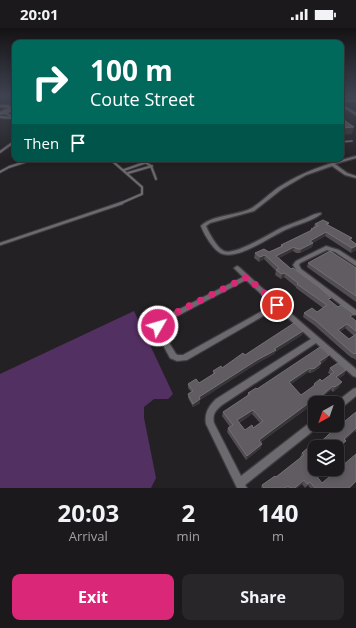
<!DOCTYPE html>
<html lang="en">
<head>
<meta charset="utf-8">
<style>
  :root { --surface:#1b191c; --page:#282629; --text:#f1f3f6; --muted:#a0a0a3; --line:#39383b; --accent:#db2777 }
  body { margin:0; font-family:"Open Sans",sans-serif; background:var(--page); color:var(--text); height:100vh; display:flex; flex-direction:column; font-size:15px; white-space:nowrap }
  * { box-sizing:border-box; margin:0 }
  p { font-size:13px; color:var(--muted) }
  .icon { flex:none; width:22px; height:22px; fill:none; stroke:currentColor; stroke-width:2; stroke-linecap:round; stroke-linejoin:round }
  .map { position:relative; height:460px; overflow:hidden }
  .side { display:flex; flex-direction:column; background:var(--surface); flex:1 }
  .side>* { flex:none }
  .hud { position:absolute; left:12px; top:12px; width:332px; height:122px; border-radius:8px; box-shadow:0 2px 6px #0003,0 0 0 1px var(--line); background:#00695c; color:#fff; overflow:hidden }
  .needle { width:26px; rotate:220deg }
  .buttons { position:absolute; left:308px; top:368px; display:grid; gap:8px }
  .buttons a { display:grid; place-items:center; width:36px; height:36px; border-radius:8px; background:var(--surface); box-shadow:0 2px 6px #0003,0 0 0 1px var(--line); font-size:20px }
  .pin { position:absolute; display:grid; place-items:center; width:34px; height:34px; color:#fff; margin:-17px; border:2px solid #fff; border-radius:50%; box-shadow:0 1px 4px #0007 }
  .me { position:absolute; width:44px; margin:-22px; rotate:52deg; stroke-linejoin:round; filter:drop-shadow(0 0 3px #0008) }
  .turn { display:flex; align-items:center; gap:14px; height:84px; padding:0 12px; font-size:18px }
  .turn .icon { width:52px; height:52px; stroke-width:2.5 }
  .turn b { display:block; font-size:28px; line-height:34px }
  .then { display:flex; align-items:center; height:38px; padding:0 12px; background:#0003; gap:8px; font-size:15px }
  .eta { display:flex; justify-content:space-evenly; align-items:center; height:68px; text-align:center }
  .eta b { font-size:24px; font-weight:700; line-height:28px }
  .action { display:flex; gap:8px; margin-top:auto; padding:8px 12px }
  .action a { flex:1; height:46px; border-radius:8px; background:var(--accent); color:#fff; font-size:16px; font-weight:700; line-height:46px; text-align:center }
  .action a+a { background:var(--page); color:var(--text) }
  .status { display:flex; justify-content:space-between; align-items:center; height:28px; padding:0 20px; background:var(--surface); direction:ltr }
  .status svg { height:11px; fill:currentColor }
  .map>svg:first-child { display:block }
  .green { fill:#533062 }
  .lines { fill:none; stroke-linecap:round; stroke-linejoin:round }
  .lane-far2-casing { stroke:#3f3c40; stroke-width:2.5 }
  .lane-far1-casing { stroke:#3f3c40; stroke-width:3.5 }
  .lane-casing { stroke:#3f3c40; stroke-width:4.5 }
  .street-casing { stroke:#3f3c40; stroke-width:2.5 }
  .secondary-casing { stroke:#3f3c40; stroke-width:2 }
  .lane-far2 { stroke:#6d6a6f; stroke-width:1.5 }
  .lane-far1 { stroke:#6d6a6f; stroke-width:2 }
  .lane { stroke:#6d6a6f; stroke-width:2.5 }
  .street { fill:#6d6a6f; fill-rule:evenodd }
  .secondary { fill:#6d6a6f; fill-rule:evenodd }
  .wall { fill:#514d52; fill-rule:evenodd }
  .shaded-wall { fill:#383539 }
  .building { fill:#605c61; stroke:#737074; fill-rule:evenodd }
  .route { stroke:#db2777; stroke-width:7; stroke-dasharray:0 12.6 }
</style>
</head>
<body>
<div class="status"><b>20:01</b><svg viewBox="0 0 49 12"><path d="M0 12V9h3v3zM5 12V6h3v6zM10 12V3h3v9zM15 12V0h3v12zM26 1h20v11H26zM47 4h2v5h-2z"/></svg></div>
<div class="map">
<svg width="356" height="460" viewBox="0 0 356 460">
  <rect width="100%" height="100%" fill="#242125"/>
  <!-- green -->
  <path class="green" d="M134 283 173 366 168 371H154L144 379V390L156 450 151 460H0V346Z"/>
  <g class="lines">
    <defs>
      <g id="lane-far2">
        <path d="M10 82 15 86"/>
        <path d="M4 85 15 89"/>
        <path d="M341 114 352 113"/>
        <path d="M10 117 15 113"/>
      </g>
      <g id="lane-far1">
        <path d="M0 124 11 116"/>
        <path d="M110 131 142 159V166L119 176"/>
        <path d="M140 131 151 138 156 151"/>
        <path d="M124 142 147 134"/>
        <path d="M0 144 9 139 34 131"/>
        <path d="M128 145 152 138"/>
      </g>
      <path id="lane" d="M0 216 122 175"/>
      <g id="street">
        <path d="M356 71V73L341 74V72Z"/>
        <path d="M341 76 356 85V87L341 78Z"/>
        <path d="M356 128V130L335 136 347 145 356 148V150L345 147 332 138 306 147 282 161 254 183 210 195 206 198C209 205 217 220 224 223 235 228 272 204 283 199 290 196 297 194 304 191 309 189 315 185 321 185V186C311 194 297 196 285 202 270 209 239 231 223 226 214 224 204 206 201 198 212 187 235 188 250 181 258 177 270 165 279 159 302 144 329 135 356 128Z"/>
        <path d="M326 218 339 222 356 233V238L335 224 327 222 300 235 299 237 301 241 356 282V287H354L297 243 293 237 296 233Z"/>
        <path d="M237 238 239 239C277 274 317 308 356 341V349L353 348 316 315 222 377C216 382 212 386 214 395L241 448 312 393 315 392V397H319L318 399 245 457 247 460H237L206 396C204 385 209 378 216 371L311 311 277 280 187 332 177 333 170 330 155 302V298L158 292 243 249 234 240ZM246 252 273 277 183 327H178L176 326 161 302V298L162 296Z"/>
        <path d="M356 360V368L340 381 337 382V375H335L353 361Z"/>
      </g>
      <g id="secondary">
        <path d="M0 77H9L13 80 11 84 0 87V84L8 80 0 79Z"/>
        <path d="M0 88 15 89V91L0 90Z"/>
      </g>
    </defs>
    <!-- lane-far2 casing -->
    <use href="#lane-far2" class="lane-far2-casing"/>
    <!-- lane-far1 casing -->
    <use href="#lane-far1" class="lane-far1-casing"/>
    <!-- lane casing -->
    <use href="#lane" class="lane-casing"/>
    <!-- street casing -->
    <use href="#street" class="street-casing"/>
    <!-- secondary casing -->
    <use href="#secondary" class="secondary-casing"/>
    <!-- lane-far2 -->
    <use href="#lane-far2" class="lane-far2"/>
    <!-- lane-far1 -->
    <use href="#lane-far1" class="lane-far1"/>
    <!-- lane -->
    <use href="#lane" class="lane"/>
    <!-- street -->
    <use href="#street" class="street"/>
    <!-- secondary -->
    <use href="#secondary" class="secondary"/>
  </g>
  <!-- wall -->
  <g class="wall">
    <path d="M329 195 328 197 352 210 351 212 356 216V222L351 225 325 208 313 215 312 219 300 225H296L293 223 279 230 330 273 356 293V332L353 330H352L348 327 314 297 303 289 304 285 317 284 323 280 296 260V259L284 249 281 251 275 247 276 243 264 231 259 234 254 230 255 225 269 224 281 218V217L310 203 311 201 313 200 315 196ZM345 300 354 308 349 311 340 304Z"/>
    <path d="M308 235 356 240V274L307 239Z"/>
    <path d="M303 303 302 307 275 324 274 326 256 336 200 372V375L193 379 188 370V366L191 364 188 360V356L199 355 213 346V343L222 340 245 327Z"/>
    <path d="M327 331 321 336 319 340 313 344 310 345 308 344 291 356 301 367 313 359 314 356 322 353 331 347 328 345 330 340 346 342 344 347 338 351 339 359 333 364 331 362 315 375V376L310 380 309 379 261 414V420L246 432 227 404 228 400 230 399 222 388 223 384 247 368 248 365ZM252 386 260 395 253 400 245 402 239 395Z"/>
    <path d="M356 384V404L355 403 345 412 343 417 337 422V419L313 444 322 455 356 454 350 460H310L308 457 305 460 302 456 297 460H261L262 457 276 449 301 429H300L302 425 312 420Z"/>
  </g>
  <!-- shaded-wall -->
  <g class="shaded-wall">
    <path d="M342 69H356V70L341 71V70Z"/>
    <path d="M354 99 352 106 341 107V100Z"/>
    <path d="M326 204 325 208 313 215 312 219 300 225 301 221 310 213Z"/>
    <path d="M356 218V222L351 225 352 220Z"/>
    <path d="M294 219 293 223 275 232 276 228Z"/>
    <path d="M265 227 264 231 259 234 260 229Z"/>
    <path d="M285 245 284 249 281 251 282 246Z"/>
    <path d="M347 296 345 300 336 307 338 302Z"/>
    <path d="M303 303 302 307 275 324 274 326 256 336 200 372V375L193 379V376L199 369Z"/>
    <path d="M329 327 327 331 321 336 319 340 310 345 312 341 319 334Z"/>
    <path d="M310 340 308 344 287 359 289 354Z"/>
    <path d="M346 342 344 347 334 354 336 349Z"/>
    <path d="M342 354 339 359 333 364 335 359Z"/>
    <path d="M333 358 331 362 316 375H315V376L310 380 312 376Z"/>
    <path d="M310 374 309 379 258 416 259 412Z"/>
    <path d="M253 382 252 386 236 396 237 392Z"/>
    <path d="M356 400 355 403 341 415 344 411Z"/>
    <path d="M346 413 343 417 337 422V420Z"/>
    <path d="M262 416 261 420 246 432 247 428Z"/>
    <path d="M304 452 302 456 297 460H295Z"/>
  </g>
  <!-- building -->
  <g class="building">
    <path d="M341 90 354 99 341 100Z"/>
    <path d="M323 192 329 195 326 196 352 210 349 211 356 216V218L352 220 326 204 310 213 313 215 301 221H297L294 219 276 228 291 241 293 240 319 259 331 270 328 271 338 279 341 277 354 286 350 288 356 293V303L347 296 338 302 349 311 356 306V326L355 325 354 326 350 323 316 293 304 285 312 280 317 284 327 277 297 256 298 255 285 245 282 246 276 242 279 240 265 227 260 229 255 225 264 221 269 224 283 218 281 217 312 202 311 201 318 198 315 196Z"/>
    <path d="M330 223 356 240V268L308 235Z"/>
    <path d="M294 295 303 303 274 321 276 322 257 332 199 369 200 371 193 376 188 366 193 363 188 356 196 351 199 355 215 345 213 343 221 338 222 340 243 325 245 327Z"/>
    <path d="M320 319 329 327 319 334 321 335 315 340 312 341 310 340 289 354 301 367 315 357 314 356 320 351 322 353 334 344 330 340 338 335 346 342 336 349 342 354 335 359 333 358 312 376 310 374 259 412 262 416 247 428 228 400 233 397 223 384 250 366 248 365 256 360 257 361ZM253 382 263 393 253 400 252 397 245 402 237 392Z"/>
    <path d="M356 384V400L344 411 346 413 337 420V419H315V440L312 442 322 455 356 426V453L349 460H315L310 454 307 456 304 452 295 460H290L288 458 285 460H264L262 457 275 448 276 449 304 427 302 425 310 418 312 420 324 411 344 391 345 393Z"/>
  </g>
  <!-- sky -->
  <linearGradient id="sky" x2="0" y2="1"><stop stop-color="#141214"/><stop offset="0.51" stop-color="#3f4351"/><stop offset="1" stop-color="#3f4351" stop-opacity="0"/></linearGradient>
  <rect width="356" height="134" fill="url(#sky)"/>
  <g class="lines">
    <!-- route -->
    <path class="route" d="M158 298 165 290 247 249 277 277"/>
  </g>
</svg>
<div class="buttons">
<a><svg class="needle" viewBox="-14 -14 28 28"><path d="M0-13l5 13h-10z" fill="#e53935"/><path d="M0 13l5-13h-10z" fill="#a0a0a3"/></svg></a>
<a><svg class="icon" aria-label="layers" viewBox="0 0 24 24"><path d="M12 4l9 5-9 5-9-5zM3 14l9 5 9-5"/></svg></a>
</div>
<div class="pin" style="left:277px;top:277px;background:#d93025"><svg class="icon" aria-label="arrive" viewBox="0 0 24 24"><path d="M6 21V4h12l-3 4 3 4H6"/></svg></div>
<svg class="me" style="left:158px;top:298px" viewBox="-20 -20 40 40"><circle r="17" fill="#db2777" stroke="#fff" stroke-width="3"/><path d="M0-11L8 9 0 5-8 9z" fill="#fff"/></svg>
<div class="hud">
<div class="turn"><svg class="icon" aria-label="right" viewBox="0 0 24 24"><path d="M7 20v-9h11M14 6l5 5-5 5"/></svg><div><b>100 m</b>Coute Street</div></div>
<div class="then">Then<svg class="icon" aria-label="arrive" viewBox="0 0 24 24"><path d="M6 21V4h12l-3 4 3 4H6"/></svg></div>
</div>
</div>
<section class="side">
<div class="eta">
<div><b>20:03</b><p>Arrival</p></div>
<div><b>2</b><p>min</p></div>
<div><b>140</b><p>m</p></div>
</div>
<div class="action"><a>Exit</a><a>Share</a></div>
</section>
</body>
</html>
